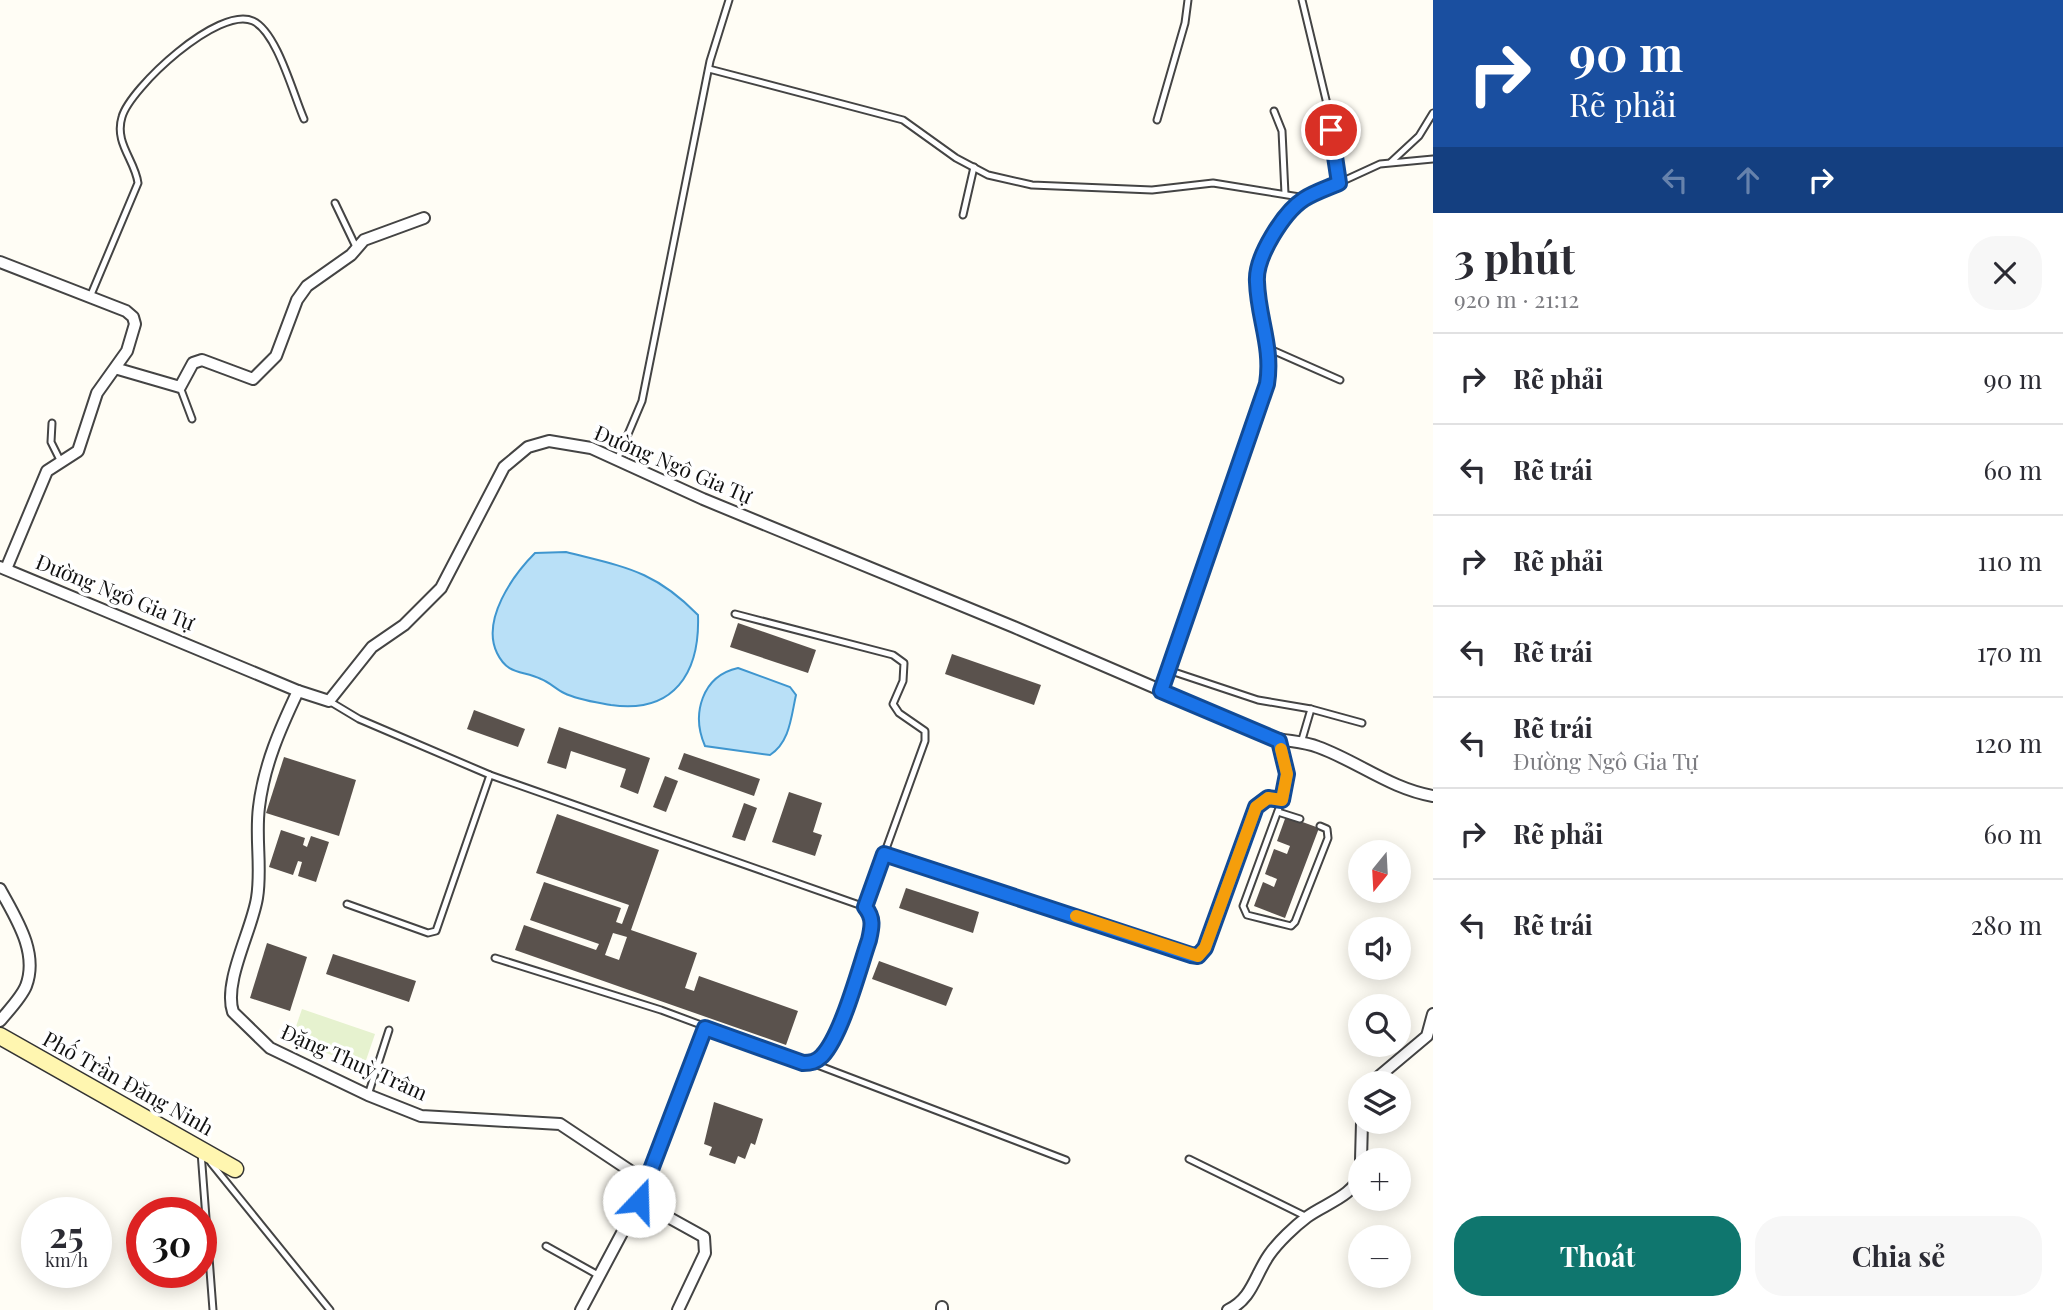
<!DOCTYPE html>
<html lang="vi">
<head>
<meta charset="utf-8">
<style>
  :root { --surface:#fff; --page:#f7f7f7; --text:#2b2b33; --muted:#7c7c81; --line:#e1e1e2; --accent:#0f766e }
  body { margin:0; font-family:"Playfair Display",serif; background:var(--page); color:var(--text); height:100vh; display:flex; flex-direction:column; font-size:26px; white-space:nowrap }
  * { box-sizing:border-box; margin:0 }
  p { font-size:23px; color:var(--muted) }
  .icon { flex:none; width:38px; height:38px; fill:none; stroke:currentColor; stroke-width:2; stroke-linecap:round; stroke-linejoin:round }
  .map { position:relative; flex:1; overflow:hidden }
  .drawer { display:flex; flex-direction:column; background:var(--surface); width:630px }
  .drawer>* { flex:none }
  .guide { background:#1a4fa0; color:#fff; overflow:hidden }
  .needle { width:46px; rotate:198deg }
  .tools { position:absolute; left:1348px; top:840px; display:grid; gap:14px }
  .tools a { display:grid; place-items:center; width:63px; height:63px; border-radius:50%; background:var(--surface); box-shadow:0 4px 18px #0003; font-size:35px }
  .speed { position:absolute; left:21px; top:1197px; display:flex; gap:14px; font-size:35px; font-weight:700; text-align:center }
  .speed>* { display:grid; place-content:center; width:91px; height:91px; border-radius:50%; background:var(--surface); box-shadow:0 4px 18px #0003; line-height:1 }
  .speed small { font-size:18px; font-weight:400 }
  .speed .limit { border:10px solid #d22; background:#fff; color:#111 }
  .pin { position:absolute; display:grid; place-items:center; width:60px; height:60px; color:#fff; margin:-30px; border:4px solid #fff; border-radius:50%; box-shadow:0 2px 7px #0007 }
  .me { position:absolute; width:77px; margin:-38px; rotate:21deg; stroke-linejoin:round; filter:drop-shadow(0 0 5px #0008) }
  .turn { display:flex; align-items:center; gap:24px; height:147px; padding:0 21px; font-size:32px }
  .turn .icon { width:91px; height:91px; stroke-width:2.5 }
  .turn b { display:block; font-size:49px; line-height:60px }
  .lanes { display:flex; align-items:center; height:66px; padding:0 21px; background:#0003; justify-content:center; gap:35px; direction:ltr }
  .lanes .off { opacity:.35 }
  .round { display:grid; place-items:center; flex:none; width:74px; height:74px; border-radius:28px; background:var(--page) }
  .summary { display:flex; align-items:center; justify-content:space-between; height:119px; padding:0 21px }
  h1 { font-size:42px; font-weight:700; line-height:52px }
  .cta { display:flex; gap:14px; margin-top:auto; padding:14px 21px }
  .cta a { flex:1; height:80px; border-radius:28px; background:var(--accent); color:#fff; font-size:28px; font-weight:700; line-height:80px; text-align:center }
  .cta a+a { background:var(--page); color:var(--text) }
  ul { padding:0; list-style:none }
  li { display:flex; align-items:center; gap:21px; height:91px; padding:0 21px; border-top:2px solid var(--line) }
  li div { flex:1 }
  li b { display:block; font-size:26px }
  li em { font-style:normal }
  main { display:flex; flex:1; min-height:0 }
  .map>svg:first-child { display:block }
  .pitch { fill:#e6f2cf }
  .water { fill:#b9e0f7; stroke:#3f96cf; stroke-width:2 }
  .building { fill:#5a524d; fill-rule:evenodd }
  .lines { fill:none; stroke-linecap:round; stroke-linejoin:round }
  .lane-casing { stroke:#444; stroke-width:9 }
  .street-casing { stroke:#444; stroke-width:14 }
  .secondary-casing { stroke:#333; stroke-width:19 }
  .lane { stroke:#fff; stroke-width:5 }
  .street { stroke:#fff; stroke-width:10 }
  .secondary { stroke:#fff6b0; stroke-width:16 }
  .route-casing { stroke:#114b97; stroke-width:18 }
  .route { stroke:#1a73e8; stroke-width:12 }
  .slow { stroke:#f59e0b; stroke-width:12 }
  .labels { text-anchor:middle; stroke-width:7; stroke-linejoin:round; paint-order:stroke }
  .street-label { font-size:21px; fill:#111; stroke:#fff }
</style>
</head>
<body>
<main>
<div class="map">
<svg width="1433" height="1310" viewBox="0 0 1433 1310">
  <rect width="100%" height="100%" fill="#fffdf5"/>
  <!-- pitch -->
  <path class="pitch" d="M302 1009 375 1034 364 1066 291 1041Z"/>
  <!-- water -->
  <g class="water">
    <path d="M566 552C624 567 654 570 698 615 700 673 674 714 611 705 595 702 578 700 564 693 556 689 549 682 541 679 523 670 508 676 497 653 481 620 513 575 535 553Z"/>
    <path d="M738 668 790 687 796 695C791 717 790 742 770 755L705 746C691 714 702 676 738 668Z"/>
  </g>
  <!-- building -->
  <g class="building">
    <path d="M738 623 816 650 808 673 730 647Z"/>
    <path d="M952 654 1041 685 1034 705 945 674Z"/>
    <path d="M474 710 525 729 518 747 467 729Z"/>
    <path d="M559 727 650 758 638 794 620 787 626 769 571 751 566 769 547 763Z"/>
    <path d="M684 753 760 779 754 796 678 769Z"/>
    <path d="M284 757 356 780 339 836 266 813Z"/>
    <path d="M665 776 678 781 666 812 653 807Z"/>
    <path d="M789 792 822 803 813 832 822 835 815 856 772 842Z"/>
    <path d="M744 803 757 808 745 841 732 837Z"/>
    <path d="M557 814 659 850 631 930 697 953 685 988 694 991 699 976 798 1011 786 1045 515 950 524 925 596 950 599 944 530 920 544 882 621 908 616 922 622 924 629 905 536 873ZM613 933 627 937 619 960 605 955Z"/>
    <path d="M1286 816 1319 828 1285 918 1254 906 1263 882 1274 887 1277 879 1265 874 1274 849 1287 854 1290 846 1277 841Z"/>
    <path d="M281 830 305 838 303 845 307 847 311 836 329 842 316 882 298 876 302 862 298 861 293 875 269 867Z"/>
    <path d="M906 888 979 912 973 933 899 908Z"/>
    <path d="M267 943 307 957 290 1011 250 998Z"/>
    <path d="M333 954 416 981 409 1002 326 974Z"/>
    <path d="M879 961 953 988 946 1006 872 979Z"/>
    <path d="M714 1102 763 1119 755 1145 751 1143 745 1159 738 1156 735 1164 709 1155 712 1147 704 1144Z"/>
  </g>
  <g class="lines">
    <defs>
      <g id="lane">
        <path d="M1302 0 1327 104 1339 182"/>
        <path d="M709 69 903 120 956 158 988 175 1032 185 1152 190 1213 183 1306 198"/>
        <path d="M1274 111 1282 131 1285 194"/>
        <path d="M1157 120 1185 23 1188 0"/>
        <path d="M1391 162 1419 136 1433 113"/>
        <path d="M335 203 357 249"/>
        <path d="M963 215 974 167"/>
        <path d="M90 297 138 183C135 160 114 143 122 117 130 88 219 5 253 21 277 32 293 94 304 119"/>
        <path d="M1270 349 1340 380"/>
        <path d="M180 387 192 419"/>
        <path d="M52 423 51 442 61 462"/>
        <path d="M617 460 642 401 710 61 729 0"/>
        <path d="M735 614 893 655 904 663 903 681 893 704 899 713 925 731V741L865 907"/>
        <path d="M1168 670 1258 700 1311 709 1362 723"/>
        <path d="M1161 690 1267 384 1270 349 1257 284V267L1262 254 1295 206 1306 198 1380 164 1433 159"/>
        <path d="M329 701 359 719 490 775 865 907 871 914 873 925C866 954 841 1034 823 1055 817 1062 811 1063 803 1063L661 1010 495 958"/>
        <path d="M1279 741 1287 774 1286 789 1243 906 1247 915 1291 926 1295 922 1328 838 1327 829 1320 826"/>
        <path d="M1301 743 1311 709"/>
        <path d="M1278 812 1300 819"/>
        <path d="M884 854 1198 956 1205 948 1256 807 1268 798 1282 800"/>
        <path d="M347 904 428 933 436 931 490 775"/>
        <path d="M812 1063 1066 1160"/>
        <path d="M368 1095 389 1030"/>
        <path d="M201 1152 213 1310"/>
        <path d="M1189 1159 1307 1217"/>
        <path d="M211 1163 330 1310"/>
        <path d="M643 1188 705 1028"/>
        <path d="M546 1246 598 1275"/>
      </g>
      <g id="street">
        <path d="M0 262 126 311 133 317 135 324 127 351 97 393 78 451 47 471 6 569"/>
        <path d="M118 369 180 387 193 363 202 360 253 379 276 356 297 300 307 286 351 255 364 240 424 218"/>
        <path d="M0 567 298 691 329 701 372 647 404 625 441 588 504 467 528 447 549 441 591 448 703 499 1014 627 1265 735C1282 742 1300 740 1318 747 1357 761 1391 789 1433 796"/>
        <path d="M298 691C280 729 264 765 259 807 255 838 262 868 257 898 252 930 223 982 233 1012L270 1048 368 1095 421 1116 560 1124 638 1176 643 1188 639 1201 581 1310"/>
        <path d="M0 889C15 917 39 952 26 986 21 998 8 1011 0 1021"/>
        <path d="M1371 1083 1427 1036 1433 1014"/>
        <path d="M1361 1160 1362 1122"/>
        <path d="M639 1201 704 1237 705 1253 678 1310"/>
        <path d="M942 1307V1310"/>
        <path d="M1228 1310C1252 1299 1255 1275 1269 1255 1278 1242 1295 1226 1307 1217 1324 1204 1355 1196 1360 1173"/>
      </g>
      <path id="secondary" d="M0 1036 235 1169"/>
    </defs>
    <!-- lane casing -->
    <use href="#lane" class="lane-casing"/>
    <!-- street casing -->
    <use href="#street" class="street-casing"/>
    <!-- secondary casing -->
    <use href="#secondary" class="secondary-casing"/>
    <!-- lane -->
    <use href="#lane" class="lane"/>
    <!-- street -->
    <use href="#street" class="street"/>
    <!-- secondary -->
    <use href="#secondary" class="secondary"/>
  </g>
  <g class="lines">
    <defs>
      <path id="route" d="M639 1201 705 1028 803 1063C811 1063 816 1062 822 1056 842 1035 859 969 869 940 872 927 874 918 865 907L884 854 1191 955 1198 956 1205 948 1256 807 1268 798 1282 800 1287 774 1279 741 1161 691 1267 384C1273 347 1258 318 1257 282 1255 257 1284 212 1304 199 1315 192 1328 188 1339 183L1331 130"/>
    </defs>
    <!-- route casing -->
    <use href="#route" class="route-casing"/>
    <!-- route -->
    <use href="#route" class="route"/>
    <!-- slow -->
    <path class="slow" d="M1076 916 1198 956 1205 948 1256 807 1268 798 1282 800 1287 774 1281 749"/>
  </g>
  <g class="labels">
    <!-- street labels -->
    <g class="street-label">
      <text transform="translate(673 465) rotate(23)" y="7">Đường Ngô Gia Tự</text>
      <text transform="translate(115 593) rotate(22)" y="7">Đường Ngô Gia Tự</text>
      <text transform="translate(354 1063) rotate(24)" y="7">Đặng Thuỳ Trâm</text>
      <text transform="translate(128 1084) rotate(29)" y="7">Phố Trần Đăng Ninh</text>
    </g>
  </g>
</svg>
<div class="tools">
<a><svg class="needle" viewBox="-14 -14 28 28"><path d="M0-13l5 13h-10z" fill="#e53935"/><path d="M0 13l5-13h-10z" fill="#7c7c81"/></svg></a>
<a><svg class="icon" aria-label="sound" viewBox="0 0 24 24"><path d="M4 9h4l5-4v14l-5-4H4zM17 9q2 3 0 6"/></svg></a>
<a><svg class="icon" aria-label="search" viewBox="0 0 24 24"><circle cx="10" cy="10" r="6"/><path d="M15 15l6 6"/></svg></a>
<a><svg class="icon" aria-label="layers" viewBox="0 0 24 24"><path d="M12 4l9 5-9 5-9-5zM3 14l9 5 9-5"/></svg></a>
<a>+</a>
<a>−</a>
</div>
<div class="speed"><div>25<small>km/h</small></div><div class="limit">30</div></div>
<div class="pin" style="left:1331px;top:130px;background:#d93025"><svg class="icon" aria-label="arrive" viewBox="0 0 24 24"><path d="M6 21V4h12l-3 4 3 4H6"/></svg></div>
<svg class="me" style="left:639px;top:1201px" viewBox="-20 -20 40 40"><circle r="19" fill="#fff"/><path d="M0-13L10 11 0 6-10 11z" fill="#1a73e8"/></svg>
</div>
<section class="drawer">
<div class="guide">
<div class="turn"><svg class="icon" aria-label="right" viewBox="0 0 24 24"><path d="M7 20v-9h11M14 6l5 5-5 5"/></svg><div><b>90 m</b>Rẽ phải</div></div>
<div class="lanes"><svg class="icon off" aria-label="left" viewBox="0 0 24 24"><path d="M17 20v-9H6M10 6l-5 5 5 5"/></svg><svg class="icon off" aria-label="ahead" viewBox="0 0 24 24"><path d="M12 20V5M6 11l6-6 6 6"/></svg><svg class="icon" aria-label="right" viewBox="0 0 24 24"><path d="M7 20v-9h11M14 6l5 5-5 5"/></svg></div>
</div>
<div class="summary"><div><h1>3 phút</h1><p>920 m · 21:12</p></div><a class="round"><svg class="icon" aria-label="close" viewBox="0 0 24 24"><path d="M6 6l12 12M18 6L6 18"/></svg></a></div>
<ul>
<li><svg class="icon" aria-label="right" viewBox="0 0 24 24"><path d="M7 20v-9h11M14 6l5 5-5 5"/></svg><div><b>Rẽ phải</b></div><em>90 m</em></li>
<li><svg class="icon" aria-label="left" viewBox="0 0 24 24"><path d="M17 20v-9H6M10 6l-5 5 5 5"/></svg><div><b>Rẽ trái</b></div><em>60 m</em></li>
<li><svg class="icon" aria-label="right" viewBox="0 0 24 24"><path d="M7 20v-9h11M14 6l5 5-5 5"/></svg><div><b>Rẽ phải</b></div><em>110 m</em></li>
<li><svg class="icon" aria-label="left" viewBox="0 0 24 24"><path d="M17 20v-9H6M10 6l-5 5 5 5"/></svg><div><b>Rẽ trái</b></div><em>170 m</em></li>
<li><svg class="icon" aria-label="left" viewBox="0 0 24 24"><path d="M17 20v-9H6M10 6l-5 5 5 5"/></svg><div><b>Rẽ trái</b><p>Đường Ngô Gia Tự</p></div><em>120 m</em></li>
<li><svg class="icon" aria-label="right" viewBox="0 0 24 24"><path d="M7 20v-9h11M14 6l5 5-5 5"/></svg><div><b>Rẽ phải</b></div><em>60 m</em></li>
<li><svg class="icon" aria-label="left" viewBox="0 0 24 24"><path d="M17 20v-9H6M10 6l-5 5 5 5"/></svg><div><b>Rẽ trái</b></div><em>280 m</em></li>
</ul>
<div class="cta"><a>Thoát</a><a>Chia sẻ</a></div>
</section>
</main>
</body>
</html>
